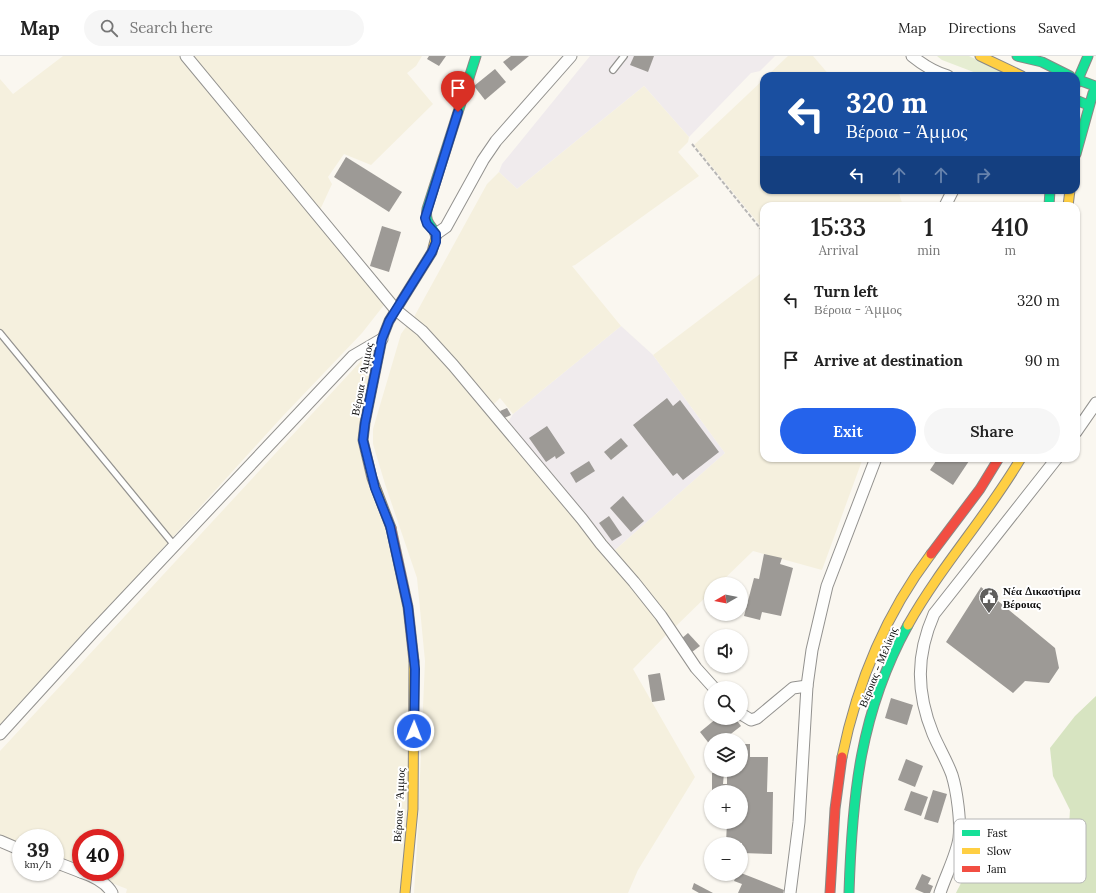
<!DOCTYPE html>
<html lang="en">
<head>
<meta charset="utf-8">
<style>
  :root { --surface:#fff; --page:#f6f6f6; --text:#222; --muted:#767676; --line:#e0e0e0; --accent:#2563eb }
  body { margin:0; font-family:Lora,serif; background:var(--page); color:var(--text); height:100vh; display:flex; flex-direction:column; font-size:15px; white-space:nowrap }
  * { box-sizing:border-box; margin:0 }
  p { font-size:13px; color:var(--muted) }
  .icon { flex:none; width:22px; height:22px; fill:none; stroke:currentColor; stroke-width:2; stroke-linecap:round; stroke-linejoin:round }
  .map { position:relative; flex:1; overflow:hidden }
  .drawer { position:absolute; left:760px; top:146px; width:320px; height:260px; display:flex; flex-direction:column; background:var(--surface); border-radius:12px; box-shadow:0 1px 3px #0004 }
  .drawer>* { flex:none }
  .guide { position:absolute; left:760px; top:16px; width:320px; height:122px; border-radius:12px; box-shadow:0 1px 3px #0004; background:#1a4fa0; color:#fff; overflow:hidden }
  .needle { width:26px; rotate:261deg }
  .buttons { position:absolute; left:704px; top:521px; display:grid; gap:8px }
  .buttons a { display:grid; place-items:center; width:44px; height:44px; border-radius:50%; background:var(--surface); box-shadow:0 1px 3px #0004; font-size:20px }
  .speed { position:absolute; left:12px; top:773px; display:flex; gap:8px; font-size:20px; font-weight:700; text-align:center }
  .speed>* { display:grid; place-content:center; width:52px; height:52px; border-radius:50%; background:var(--surface); box-shadow:0 1px 3px #0004; line-height:1 }
  .speed small { font-size:10px; font-weight:400 }
  .speed .limit { border:6px solid #d22; background:#fff; color:#111 }
  .pin { position:absolute; display:grid; place-items:center; width:34px; height:34px; color:#fff; margin:-41px -17px; border-radius:50% 50% 50% 0; rotate:-45deg; box-shadow:0 0 4px #0007 }
  .pin .icon { rotate:45deg }
  .me { position:absolute; width:44px; margin:-22px; rotate:1deg; stroke-linejoin:round; filter:drop-shadow(0 0 3px #0008) }
  .turn { display:flex; align-items:center; gap:14px; height:84px; padding:0 20px; font-size:18px }
  .turn .icon { width:52px; height:52px; stroke-width:2.5 }
  .turn b { display:block; font-size:28px; line-height:34px }
  .lanes { display:flex; align-items:center; height:38px; padding:0 20px; background:#0003; justify-content:center; gap:20px; direction:ltr }
  .lanes .off { opacity:.35 }
  .eta { display:flex; justify-content:space-evenly; align-items:center; height:68px; text-align:center }
  .eta b { font-size:24px; font-weight:600; line-height:28px }
  .button { display:flex; gap:8px; margin-top:auto; padding:8px 20px }
  .button a { flex:1; height:46px; border-radius:24px; background:var(--accent); color:#fff; font-size:16px; font-weight:600; line-height:46px; text-align:center }
  .button a+a { background:var(--page); color:var(--text) }
  ul { padding:0; list-style:none }
  li { display:flex; align-items:center; gap:12px; height:60px; padding:0 20px }
  li div { flex:1 }
  li b { display:block; font-size:15px }
  li em { font-style:normal }
  header { display:flex; align-items:center; gap:24px; box-sizing:border-box; height:56px; padding:0 20px; background:var(--surface); border-bottom:1px solid var(--line) }
  header strong { font-size:19px }
  nav { display:flex; gap:22px; margin-inline-start:auto; font-size:14px }
  .search { width:280px; height:36px; background:var(--page); display:flex; align-items:center; gap:10px; box-sizing:border-box; padding:0 14px; border-radius:22px; color:var(--muted); font-size:15px }
  .map>svg:first-child { display:block }
  .industrial { fill:#f0ebed }
  .farmland { fill:#f5f0de }
  .green { fill:#e6edd2 }
  .forest { fill:#d7e4c1 }
  .building { fill:#9d9a96 }
  .lines { fill:none; stroke-linecap:round; stroke-linejoin:round }
  .lane-casing { stroke:#93928f; stroke-width:8 }
  .street-casing { stroke:#93928f; stroke-width:13 }
  .fast-casing { stroke:#8a8885; stroke-width:11 }
  .slow-casing { stroke:#8a8885; stroke-width:11 }
  .jam-casing { stroke:#8a8885; stroke-width:11 }
  .path { stroke:#b7b6b5; stroke-width:2; stroke-dasharray:4 2; stroke-linecap:butt }
  .lane { stroke:#fefefd; stroke-width:5.5 }
  .street { stroke:#fefefd; stroke-width:11 }
  .fast { stroke:#16e098; stroke-width:9 }
  .slow { stroke:#ffcf43; stroke-width:9 }
  .jam { stroke:#f24e42; stroke-width:9 }
  .route-casing { stroke:#184099; stroke-width:10 }
  .route { stroke:#2563eb; stroke-width:7 }
  .labels { text-anchor:middle; stroke-width:4; stroke-linejoin:round; paint-order:stroke }
  .street-label { font-size:11px; fill:#0c0c0c; stroke:#fff }
  .poi-label { font-size:11px; font-weight:bold; fill:#0c0c0c; stroke:#fff; text-anchor:start }
  .key { fill:#fff; stroke:#b6b6b6; stroke-width:1 }
  .key-label { font-size:11px; fill:#0c0c0c }
</style>
</head>
<body>
<header>
<strong>Map</strong>
<div class="search"><svg class="icon" aria-label="search" viewBox="0 0 24 24"><circle cx="10" cy="10" r="6"/><path d="M15 15l6 6"/></svg>Search here</div>
<nav><a>Map</a><a>Directions</a><a>Saved</a></nav>
</header>
<div class="map">
<svg width="1096" height="837" viewBox="0 0 1096 837">
  <rect width="100%" height="100%" fill="#faf7f0"/>
  <!-- industrial -->
  <g class="industrial">
    <path d="M590 0H775L760 15 751 17 689 81 644 30 517 133 499 116 502 108Z"/>
    <path d="M621 270 653 299 725 397 615 494 508 366 513 358Z"/>
  </g>
  <!-- farmland -->
  <g class="farmland">
    <path d="M63 0H182L379 239 384 249 362 277 282 361 0 671V23L13 38Z"/>
    <path d="M193 0H422L416 10 407 17 433 48 371 109 344 98 328 121 332 128 320 154Z"/>
    <path d="M788 0H813L830 20H767Z"/>
    <path d="M764 23V134H898L903 150H764V174L694 89Z"/>
    <path d="M644 30 689 81 688 86 678 96 699 120 575 209 572 210 621 270 513 358 500 342 492 350 455 304 414 261 487 128 499 116 517 133Z"/>
    <path d="M764 215V402H863L822 514 753 495 719 528H711V536L674 572 615 494 725 397 653 299Z"/>
    <path d="M408 268 420 278 501 373 657 561 667 578 633 613 695 721 638 814 628 837H414L417 790 425 605 417 522 385 428 373 388V373L401 278Z"/>
    <path d="M361 305 371 306 358 383 385 472 404 552 411 613 408 762 402 837H126L127 833 84 816H115V782H81V815L55 804V782H21V790L0 781V695Z"/>
  </g>
  <!-- green -->
  <path class="green" d="M937 0H969L1012 20H984L942 4Z"/>
  <!-- forest -->
  <path class="forest" d="M1096 640V837H956C964 822 976 796 989 785 998 778 1022 769 1032 767 1044 765 1057 771 1069 770L1070 754 1053 720 1050 692 1075 660Z"/>
  <!-- building -->
  <g class="building">
    <path d="M429 0H446L439 10 427 3Z"/>
    <path d="M511 0H529L511 15 503 6Z"/>
    <path d="M634 0H654L648 16 630 9Z"/>
    <path d="M495 13 506 26 485 44 474 30Z"/>
    <path d="M346 101 402 136 389 156 334 121Z"/>
    <path d="M382 170 401 176 389 216 370 210Z"/>
    <path d="M667 342 673 350 680 344 719 396 683 424 677 417 673 420 633 369Z"/>
    <path d="M507 352 511 359 504 362 500 355Z"/>
    <path d="M547 370 565 397 556 403 555 400 546 406 529 382Z"/>
    <path d="M621 382 628 390 611 404 604 396Z"/>
    <path d="M938 402H971L953 429 930 414Z"/>
    <path d="M589 405 595 415 576 427 570 417Z"/>
    <path d="M623 440 644 465 631 476 610 452Z"/>
    <path d="M609 460 622 479 612 485 599 467Z"/>
    <path d="M764 498 782 502 780 508 793 512 781 560 762 556 760 564 744 560 754 522 759 523Z"/>
    <path d="M981 531 1055 592 1059 612 1049 627 1025 625 1013 637 946 586Z"/>
    <path d="M688 577 700 590 692 596 681 583Z"/>
    <path d="M660 617 665 644 652 646 648 619Z"/>
    <path d="M891 642 913 649 907 669 885 662Z"/>
    <path d="M717 662H735L741 670 723 684H711V690L700 676Z"/>
    <path d="M741 688H750V701H768L767 736H773L772 798 742 797V787H726L727 766H741V736H712V717H724L723 728H727V714H741Z"/>
    <path d="M906 703 923 710 915 731 898 724Z"/>
    <path d="M933 734 947 738 938 767 924 763Z"/>
    <path d="M911 735 928 741 921 760 904 754Z"/>
    <path d="M741 817 784 834 783 837H738L742 828 734 825 737 818Z"/>
    <path d="M922 818 931 822 928 828 933 830 930 837H924L915 833Z"/>
    <path d="M694 827 713 837H699L692 833Z"/>
  </g>
  <g class="lines">
    <defs>
      <g id="lane">
        <path d="M613 14 624 0"/>
        <path d="M0 277 174 489"/>
      </g>
      <g id="street">
        <path d="M186 0 396 254 422 275 453 309 582 463 601 488 634 526 661 560 696 612 714 632"/>
        <path d="M912 0C923 9 934 16 948 20"/>
        <path d="M945 150 953 134"/>
        <path d="M436 178 446 171 483 104 496 85 571 0"/>
        <path d="M1076 376 1096 347"/>
        <path d="M741 658 751 664 757 662 793 632 807 630"/>
        <path d="M0 678 92 577 353 300 382 283"/>
        <path d="M0 785 21 794"/>
        <path d="M55 806 81 816"/>
        <path d="M81 816C93 820 106 826 112 837"/>
        <path d="M790 837 799 766 807 630 812 594 827 530 876 402"/>
        <path d="M940 837C945 821 957 798 959 782 961 766 957 735 952 719 947 705 939 692 933 678 916 636 916 599 934 558L1057 402"/>
      </g>
      <g id="fast">
        <path d="M1017 0 1042 6 1070 20"/>
        <path d="M1076 23 1095 30"/>
        <path d="M1076 28 1088 0"/>
        <path d="M1076 44 1088 49"/>
        <path d="M1076 98 1093 37"/>
        <path d="M1049 150 1050 134"/>
        <path d="M436 181C436 171 424 170 427 153L476 0"/>
        <path d="M849 837C852 740 860 656 908 569"/>
      </g>
      <g id="slow">
        <path d="M980 0 1022 20"/>
        <path d="M1068 150 1070 134"/>
        <path d="M391 472 372 422 363 384 365 367 382 283 389 265 432 196 436 181"/>
        <path d="M908 569C941 510 987 460 1021 402"/>
        <path d="M842 701C857 627 885 559 931 498"/>
        <path d="M405 837 413 753 414 605"/>
      </g>
      <g id="jam">
        <path d="M391 472 408 551 414 605"/>
        <path d="M931 498 980 433 999 402"/>
        <path d="M830 837 835 753 842 701"/>
      </g>
    </defs>
    <!-- lane casing -->
    <use href="#lane" class="lane-casing"/>
    <!-- street casing -->
    <use href="#street" class="street-casing"/>
    <!-- fast casing -->
    <use href="#fast" class="fast-casing"/>
    <!-- slow casing -->
    <use href="#slow" class="slow-casing"/>
    <!-- jam casing -->
    <use href="#jam" class="jam-casing"/>
    <!-- path -->
    <path class="path" d="M692 88 764 177"/>
    <!-- lane -->
    <use href="#lane" class="lane"/>
    <!-- street -->
    <use href="#street" class="street"/>
    <!-- fast -->
    <use href="#fast" class="fast"/>
    <!-- slow -->
    <use href="#slow" class="slow"/>
    <!-- jam -->
    <use href="#jam" class="jam"/>
  </g>
  <g class="lines">
    <defs>
      <path id="route" d="M414 675 415 613 408 551 390 470 375 432 363 384 365 367 382 283 389 265 432 196 436 186V178L427 168 425 162 458 56"/>
    </defs>
    <!-- route casing -->
    <use href="#route" class="route-casing"/>
    <!-- route -->
    <use href="#route" class="route"/>
  </g>
  <!-- icons -->
  <defs>
    <symbol id="civic-pin" viewBox="-11 -11 22 30"><path d="M0 17L-7.5 6A9.5 9.5 0 1 1 7.5 6Z" fill="#5f5e5c" stroke="#fff"/><path d="M-.6-6.5H3V-4.5H.6V-3L4-1V1h2V6H-6V1h2V-1L-.6-3ZM-1.2 2.5V6h2.4V2.5Z" fill="#fff"/></symbol>
  </defs>
  <g fill-rule="evenodd">
    <use href="#civic-pin" x="978" y="530" width="22" height="30"/>
  </g>
  <g class="labels">
    <!-- street labels -->
    <g class="street-label">
      <text transform="translate(362 323) rotate(-79)" y="4">Βέροια - Άμμος</text>
      <text transform="translate(878 611) rotate(-68)" y="4">Βέροιας - Μελίκης</text>
      <text transform="translate(399 749) rotate(-87)" y="4">Βέροια - Άμμος</text>
    </g>
    <!-- poi labels -->
    <g class="poi-label">
      <text x="1003" y="539">Νέα Δικαστήρια<tspan x="1003" dy="13">Βέροιας</tspan></text>
    </g>
  </g>
  <!-- legend -->
  <rect x="954" y="763" width="132" height="64" rx="6" class="key"/>
  <rect x="962" y="774" width="18" height="6" fill="#16e098"/>
  <rect x="962" y="792" width="18" height="6" fill="#ffcf43"/>
  <rect x="962" y="810" width="18" height="6" fill="#f24e42"/>
  <g class="key-label">
    <text x="987" y="781">Fast</text>
    <text x="987" y="799">Slow</text>
    <text x="987" y="817">Jam</text>
  </g>
</svg>
<div class="buttons">
<a><svg class="needle" viewBox="-14 -14 28 28"><path d="M0-13l5 13h-10z" fill="#e53935"/><path d="M0 13l5-13h-10z" fill="#767676"/></svg></a>
<a><svg class="icon" aria-label="sound" viewBox="0 0 24 24"><path d="M4 9h4l5-4v14l-5-4H4zM17 9q2 3 0 6"/></svg></a>
<a><svg class="icon" aria-label="search" viewBox="0 0 24 24"><circle cx="10" cy="10" r="6"/><path d="M15 15l6 6"/></svg></a>
<a><svg class="icon" aria-label="layers" viewBox="0 0 24 24"><path d="M12 4l9 5-9 5-9-5zM3 14l9 5 9-5"/></svg></a>
<a>+</a>
<a>−</a>
</div>
<div class="speed"><div>39<small>km/h</small></div><div class="limit">40</div></div>
<div class="pin" style="left:458px;top:56px;background:#d93025"><svg class="icon" aria-label="arrive" viewBox="0 0 24 24"><path d="M6 21V4h12l-3 4 3 4H6"/></svg></div>
<svg class="me" style="left:414px;top:675px" viewBox="-20 -20 40 40"><circle r="17" fill="#2563eb" stroke="#fff" stroke-width="3"/><path d="M0-11L8 9 0 5-8 9z" fill="#fff"/></svg>
<div class="guide">
<div class="turn"><svg class="icon" aria-label="left" viewBox="0 0 24 24"><path d="M17 20v-9H6M10 6l-5 5 5 5"/></svg><div><b>320 m</b>Βέροια - Άμμος</div></div>
<div class="lanes"><svg class="icon" aria-label="left" viewBox="0 0 24 24"><path d="M17 20v-9H6M10 6l-5 5 5 5"/></svg><svg class="icon off" aria-label="ahead" viewBox="0 0 24 24"><path d="M12 20V5M6 11l6-6 6 6"/></svg><svg class="icon off" aria-label="ahead" viewBox="0 0 24 24"><path d="M12 20V5M6 11l6-6 6 6"/></svg><svg class="icon off" aria-label="right" viewBox="0 0 24 24"><path d="M7 20v-9h11M14 6l5 5-5 5"/></svg></div>
</div>
<section class="drawer">
<div class="eta">
<div><b>15:33</b><p>Arrival</p></div>
<div><b>1</b><p>min</p></div>
<div><b>410</b><p>m</p></div>
</div>
<ul>
<li><svg class="icon" aria-label="left" viewBox="0 0 24 24"><path d="M17 20v-9H6M10 6l-5 5 5 5"/></svg><div><b>Turn left</b><p>Βέροια - Άμμος</p></div><em>320 m</em></li>
<li><svg class="icon" aria-label="arrive" viewBox="0 0 24 24"><path d="M6 21V4h12l-3 4 3 4H6"/></svg><div><b>Arrive at destination</b></div><em>90 m</em></li>
</ul>
<div class="button"><a>Exit</a><a>Share</a></div>
</section>
</div>
</body>
</html>
